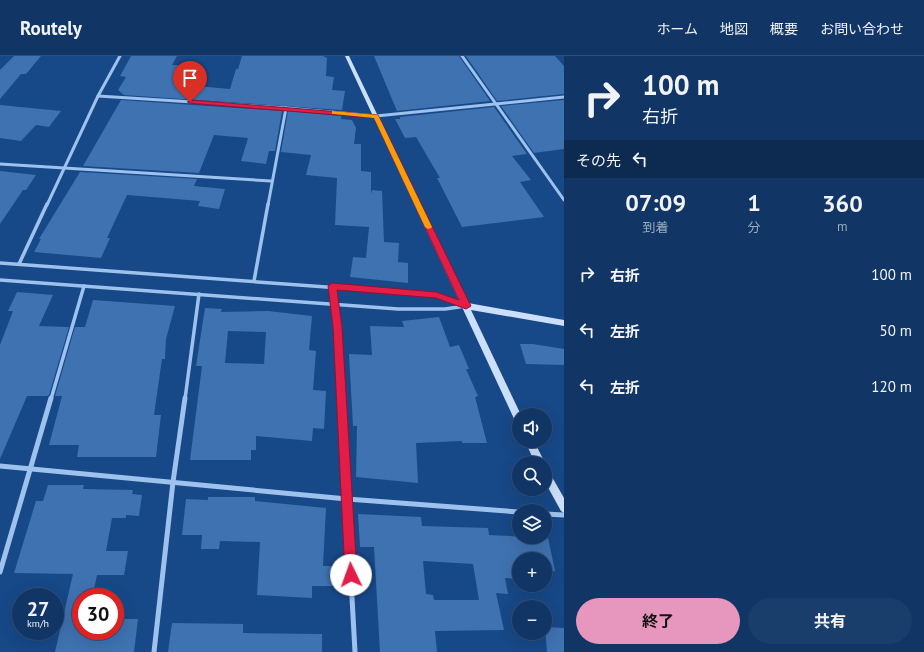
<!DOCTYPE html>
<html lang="ja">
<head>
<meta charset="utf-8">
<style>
  :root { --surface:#113665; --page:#1a3e6b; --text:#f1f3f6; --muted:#9cabbf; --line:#305079; --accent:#e797bd }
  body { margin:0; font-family:"PT Sans","Noto Sans JP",sans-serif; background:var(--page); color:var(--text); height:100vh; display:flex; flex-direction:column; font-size:15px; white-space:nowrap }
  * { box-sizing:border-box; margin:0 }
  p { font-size:13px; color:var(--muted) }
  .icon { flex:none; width:22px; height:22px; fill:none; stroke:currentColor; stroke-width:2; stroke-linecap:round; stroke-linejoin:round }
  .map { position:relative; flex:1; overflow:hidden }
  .sheet { display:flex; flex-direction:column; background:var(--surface); width:360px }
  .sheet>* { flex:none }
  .top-card { background:#113665; color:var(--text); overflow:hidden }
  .controls { position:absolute; left:512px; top:352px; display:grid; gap:8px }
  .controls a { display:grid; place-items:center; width:40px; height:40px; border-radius:50%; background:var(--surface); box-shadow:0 4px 16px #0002,0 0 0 1px var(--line); font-size:20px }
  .speed { position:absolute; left:12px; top:532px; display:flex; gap:8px; font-size:20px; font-weight:700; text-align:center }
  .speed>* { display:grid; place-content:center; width:52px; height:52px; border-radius:50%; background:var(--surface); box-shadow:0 4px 16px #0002,0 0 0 1px var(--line); line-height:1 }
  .speed small { font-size:10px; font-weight:400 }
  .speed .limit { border:6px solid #d22; background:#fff; color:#111 }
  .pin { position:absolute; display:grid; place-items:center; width:34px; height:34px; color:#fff; margin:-41px -17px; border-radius:50% 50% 50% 0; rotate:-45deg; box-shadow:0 0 4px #0007 }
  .pin .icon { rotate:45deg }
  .me { position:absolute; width:44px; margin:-22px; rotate:357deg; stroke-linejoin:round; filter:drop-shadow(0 0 3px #0008) }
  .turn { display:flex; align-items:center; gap:14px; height:84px; padding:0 12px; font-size:18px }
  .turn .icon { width:52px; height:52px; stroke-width:2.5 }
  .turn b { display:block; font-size:28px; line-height:34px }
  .then { display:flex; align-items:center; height:38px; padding:0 12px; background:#0003; gap:8px; font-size:15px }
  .eta { display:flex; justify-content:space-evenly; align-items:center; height:68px; text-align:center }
  .eta b { font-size:24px; font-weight:700; line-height:28px }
  .action { display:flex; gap:8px; margin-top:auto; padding:8px 12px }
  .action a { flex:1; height:46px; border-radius:24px; background:var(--accent); color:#111; font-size:16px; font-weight:700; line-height:46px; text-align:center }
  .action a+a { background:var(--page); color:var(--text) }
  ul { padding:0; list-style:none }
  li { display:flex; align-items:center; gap:12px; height:56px; padding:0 12px }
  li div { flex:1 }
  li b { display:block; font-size:15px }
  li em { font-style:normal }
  header { display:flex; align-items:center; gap:24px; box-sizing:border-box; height:56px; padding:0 20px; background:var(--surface); border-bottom:1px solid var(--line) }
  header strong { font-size:19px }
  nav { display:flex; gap:22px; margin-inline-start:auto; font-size:14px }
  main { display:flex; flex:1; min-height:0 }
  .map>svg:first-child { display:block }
  .building { fill:#3f72b1; fill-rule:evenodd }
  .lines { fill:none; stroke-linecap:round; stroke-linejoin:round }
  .street-far2 { stroke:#9ec2ee; stroke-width:3 }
  .street-far1 { stroke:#9ec2ee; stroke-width:3.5 }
  .street { stroke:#9ec2ee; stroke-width:5 }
  .secondary { fill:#cbdffa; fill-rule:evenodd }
  .route { fill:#e11d48; stroke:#92132f }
  .slow { fill:#f59e0b }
</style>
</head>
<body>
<header>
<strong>Routely</strong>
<nav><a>ホーム</a><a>地図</a><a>概要</a><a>お問い合わせ</a></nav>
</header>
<main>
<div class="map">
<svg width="564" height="596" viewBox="0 0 564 596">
  <rect width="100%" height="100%" fill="#174887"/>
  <!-- building -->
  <g class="building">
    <path d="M14 0H41L26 18H21L0 43V14Z"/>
    <path d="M131 0H177L172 9 194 10 185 29 230 33 236 13H238L242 0H323L327 2 326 20 334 21 332 34 345 35 342 54 124 39 118 34 126 21 120 20Z"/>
    <path d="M374 0H459L490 45 397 55Z"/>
    <path d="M466 0H555L564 10V38L497 45Z"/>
    <path d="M121 44 282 55 275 95H269L266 108 241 105 248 82 214 79 199 117 83 110Z"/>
    <path d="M564 44V93L534 97 501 50Z"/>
    <path d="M0 49 61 55 49 71 36 69 21 85 0 82Z"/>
    <path d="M494 51 527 98 512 100 531 124 520 126 544 161 462 171 437 122H440L416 81 405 82 395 63H400V61Z"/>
    <path d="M288 55 341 60V63L352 64 356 72 354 88H361V115L371 116V138L372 134 382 135 384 186 399 187 398 206 408 207V227L350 221 353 201 366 202 369 171 335 169 337 122 306 119 311 99 281 96Z"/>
    <path d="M0 115 36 119 26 134H23L0 168Z"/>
    <path d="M80 116 197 123 194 130 225 133 219 153 198 150 200 145 127 139 107 182H110L101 202 34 196 41 183H39Z"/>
    <path d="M17 236 53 239 39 270 69 271 49 339 47 340H27L0 403V289L13 255H8Z"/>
    <path d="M93 244 175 250 166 283 165 303H162L154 359H161L156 401H77L79 389H49L62 340H55L75 271H85Z"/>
    <path d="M205 252 222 253 221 256 268 255 312 260 309 294 316 295 313 334 326 335 324 373 313 372 312 385 256 380V394H251V404H190L202 310H196ZM228 275 266 276 264 308 225 307Z"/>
    <path d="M439 261 450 291 459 289 469 313H466L478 340 475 341 487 387H462V385L416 387 418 427 356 421 357 370H353L349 298 372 299 370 270 404 271 402 265Z"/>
    <path d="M520 288H533L564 293V309L526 308Z"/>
    <path d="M48 429H84L83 433 133 434 132 438 142 439 139 460 126 459V462H112L106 495H128L124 519H97L93 538H81V575H115V563H138L134 596H55L73 518 14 517 36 445H43Z"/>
    <path d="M208 441H255V445L326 452 323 510H333L334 530H312V542L257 539 260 486 220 485 219 493H201L202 479H182L186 443 208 444Z"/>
    <path d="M358 458 421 461 422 470 488 472 489 479 548 482 555 515 545 514V503H519V523L505 522 508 538 496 537 504 574 435 575 437 596H380L374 491H360ZM423 505 473 508 479 544H434L433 539 426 538Z"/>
    <path d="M172 567 243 568V577L322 578V596H168Z"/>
    <path d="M545 571 564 572V596H547Z"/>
  </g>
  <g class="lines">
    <!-- street-far2 -->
    <g class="street-far2">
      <path d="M462 0 564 144"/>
      <path d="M98 40 286 52 376 60 564 41"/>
      <path d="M0 108 271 125"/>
      <path d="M47 149 98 40 120 0"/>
      <path d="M268 149 286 52"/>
    </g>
    <!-- street-far1 -->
    <g class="street-far1">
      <path d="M0 207 436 239 465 249"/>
      <path d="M19 208 47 148"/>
      <path d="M0 224 398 253H445L466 250"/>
      <path d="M254 225 268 148"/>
      <path d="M332 230 337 271 341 343"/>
      <path d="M51 343 84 230"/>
      <path d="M185 343 199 238"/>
    </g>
    <!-- street -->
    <g class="street">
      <path d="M341 342 355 596"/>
      <path d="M0 410 347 443 519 456"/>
      <path d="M545 458 564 459"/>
      <path d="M0 516 51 342"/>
      <path d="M154 596 173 426 185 342"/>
    </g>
    <!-- secondary -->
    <g class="secondary">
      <path d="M345 0H349L468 247 564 264V270L471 254 521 359H519V368L516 367Z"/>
      <path d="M525 385H534L545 407H535Z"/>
      <path d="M545 413 548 414 564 442V457L561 455 545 426Z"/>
    </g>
  </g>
  <!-- route -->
  <path class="route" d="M190 44 378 59 471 250 466 253 436 242 337 234 342 271 357 519 355 523 351 525 347 523 345 519 333 271 328 230 332 227 436 236 459 244 374 62 188 47V45Z"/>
  <!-- slow -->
  <path class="slow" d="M332 55 378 59 432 171 431 172 428 173 425 171 374 62 334 58H332Z"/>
</svg>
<div class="controls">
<a><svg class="icon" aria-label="sound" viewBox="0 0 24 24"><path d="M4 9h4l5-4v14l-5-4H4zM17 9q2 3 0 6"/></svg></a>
<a><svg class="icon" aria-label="search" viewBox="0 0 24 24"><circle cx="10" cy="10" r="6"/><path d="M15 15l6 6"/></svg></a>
<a><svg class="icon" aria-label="layers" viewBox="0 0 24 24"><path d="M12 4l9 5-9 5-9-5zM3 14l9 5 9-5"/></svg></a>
<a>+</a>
<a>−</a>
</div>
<div class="speed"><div>27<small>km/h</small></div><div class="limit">30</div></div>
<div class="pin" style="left:190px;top:46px;background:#d93025"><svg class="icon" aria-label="arrive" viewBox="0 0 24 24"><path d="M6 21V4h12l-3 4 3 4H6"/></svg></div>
<svg class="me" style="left:351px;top:519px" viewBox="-20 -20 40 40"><circle r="19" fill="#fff"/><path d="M0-13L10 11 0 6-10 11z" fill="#e11d48"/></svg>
</div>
<section class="sheet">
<div class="top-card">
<div class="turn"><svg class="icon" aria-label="right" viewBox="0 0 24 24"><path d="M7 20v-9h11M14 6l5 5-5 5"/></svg><div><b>100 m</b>右折</div></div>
<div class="then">その先<svg class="icon" aria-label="left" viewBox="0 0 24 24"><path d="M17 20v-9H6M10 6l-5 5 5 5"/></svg></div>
</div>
<div class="eta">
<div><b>07:09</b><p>到着</p></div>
<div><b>1</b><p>分</p></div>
<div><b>360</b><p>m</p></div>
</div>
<ul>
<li><svg class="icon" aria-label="right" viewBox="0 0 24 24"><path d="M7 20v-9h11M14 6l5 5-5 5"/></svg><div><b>右折</b></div><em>100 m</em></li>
<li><svg class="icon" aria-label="left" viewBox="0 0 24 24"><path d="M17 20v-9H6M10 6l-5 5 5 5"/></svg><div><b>左折</b></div><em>50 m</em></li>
<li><svg class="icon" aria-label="left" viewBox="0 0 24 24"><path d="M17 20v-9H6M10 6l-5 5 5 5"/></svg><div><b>左折</b></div><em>120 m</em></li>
</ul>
<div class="action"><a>終了</a><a>共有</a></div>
</section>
</main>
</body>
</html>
